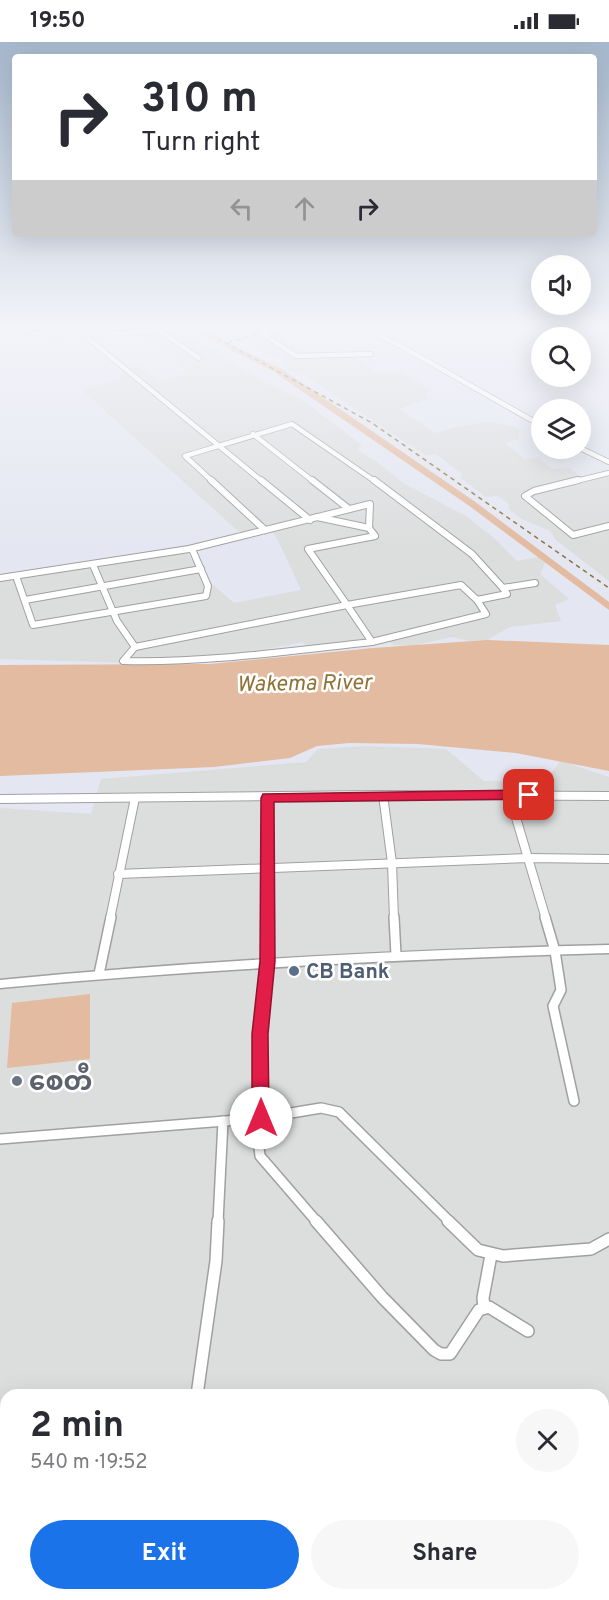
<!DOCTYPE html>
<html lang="en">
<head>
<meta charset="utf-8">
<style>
  :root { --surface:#fff; --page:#f7f7f7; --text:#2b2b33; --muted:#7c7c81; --accent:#1a73e8 }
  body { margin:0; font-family:Overpass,"Noto Sans Myanmar",sans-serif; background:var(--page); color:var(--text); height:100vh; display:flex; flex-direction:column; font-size:22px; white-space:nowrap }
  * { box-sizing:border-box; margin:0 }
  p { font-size:20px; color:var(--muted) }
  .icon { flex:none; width:33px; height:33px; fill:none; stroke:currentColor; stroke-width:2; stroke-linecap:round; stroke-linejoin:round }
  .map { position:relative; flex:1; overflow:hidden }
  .details { position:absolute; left:0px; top:1347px; width:609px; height:212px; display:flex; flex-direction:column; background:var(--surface); border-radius:18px 18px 0 0; box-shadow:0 6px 24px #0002 }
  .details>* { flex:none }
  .guide { position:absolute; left:12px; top:12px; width:585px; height:183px; border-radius:6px; box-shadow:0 6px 24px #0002; background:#fff; color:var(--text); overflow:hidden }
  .tools { position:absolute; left:531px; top:213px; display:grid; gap:12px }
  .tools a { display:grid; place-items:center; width:60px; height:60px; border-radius:50%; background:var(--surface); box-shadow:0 6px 24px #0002; font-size:30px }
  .pin { position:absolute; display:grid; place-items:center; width:51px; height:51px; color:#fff; margin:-26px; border-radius:12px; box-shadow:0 3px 9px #0006 }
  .me { position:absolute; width:66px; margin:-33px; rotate:0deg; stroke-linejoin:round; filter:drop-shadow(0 0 4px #0008) }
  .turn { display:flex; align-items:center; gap:21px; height:126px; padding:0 30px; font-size:27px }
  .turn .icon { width:78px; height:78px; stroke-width:2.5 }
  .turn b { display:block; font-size:42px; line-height:51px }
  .lanes { display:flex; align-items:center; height:57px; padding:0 30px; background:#0003; justify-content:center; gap:30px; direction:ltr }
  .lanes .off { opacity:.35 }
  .round { display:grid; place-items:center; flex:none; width:63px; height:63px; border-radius:32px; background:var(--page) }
  .overview { display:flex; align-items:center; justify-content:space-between; height:102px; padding:0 30px }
  h1 { font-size:36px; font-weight:700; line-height:45px }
  .action { display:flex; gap:12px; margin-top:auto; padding:12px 30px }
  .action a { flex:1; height:69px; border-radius:36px; background:var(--accent); color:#fff; font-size:24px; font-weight:700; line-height:69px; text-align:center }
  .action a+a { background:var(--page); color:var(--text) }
  .status { display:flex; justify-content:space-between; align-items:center; height:42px; padding:0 30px; background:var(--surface); direction:ltr }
  .status svg { height:16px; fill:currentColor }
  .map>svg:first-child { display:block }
  .residential { fill:#dcdddd; fill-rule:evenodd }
  .water { fill:#e2bba1 }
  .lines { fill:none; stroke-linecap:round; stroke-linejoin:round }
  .river { fill:#e2bba1; fill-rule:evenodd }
  .ferry { stroke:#8e7236; stroke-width:1.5; stroke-dasharray:4.5 4; stroke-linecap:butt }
  .minor-far4-casing { stroke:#a0a0a0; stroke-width:6 }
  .minor-far3-casing { stroke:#a0a0a0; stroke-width:8 }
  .minor-far2-casing { stroke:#a0a0a0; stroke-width:10 }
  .minor-far1-casing { stroke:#a0a0a0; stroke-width:12 }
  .minor-casing { stroke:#a0a0a0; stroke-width:14 }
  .tertiary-casing { stroke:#a0a0a0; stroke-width:3 }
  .minor-far4 { stroke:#fff; stroke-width:4.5 }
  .minor-far3 { stroke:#fff; stroke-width:6 }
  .minor-far2 { stroke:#fff; stroke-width:8 }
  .minor-far1 { stroke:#fff; stroke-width:9 }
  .minor { stroke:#fff; stroke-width:11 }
  .tertiary { fill:#fff; fill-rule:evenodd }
  .route { fill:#e11d48; stroke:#92132f; stroke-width:1.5 }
  .service-dot { fill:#5c6f8a; stroke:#fff; stroke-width:2 }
  .worship-dot { fill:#6b7280; stroke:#fff; stroke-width:2 }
  .labels { text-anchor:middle; stroke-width:5; stroke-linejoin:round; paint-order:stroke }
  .service-label { font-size:21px; font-weight:bold; fill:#4e5e75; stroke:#fff; text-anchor:start }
  .water-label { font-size:22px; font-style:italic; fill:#8e7236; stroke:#fff }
  .near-worship-label { font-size:26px; font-weight:bold; fill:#5b616d; stroke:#fff; text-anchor:start }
</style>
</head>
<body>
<div class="status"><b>19:50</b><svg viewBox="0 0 49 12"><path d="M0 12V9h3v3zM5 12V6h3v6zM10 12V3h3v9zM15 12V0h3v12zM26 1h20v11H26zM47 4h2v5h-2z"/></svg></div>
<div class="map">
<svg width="609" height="1558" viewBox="0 0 609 1558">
  <rect width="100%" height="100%" fill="#e4e6f1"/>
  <!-- residential -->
  <g class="residential">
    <path d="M170 284 263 339 299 356 362 403 357 408 377 420 403 441 466 474 495 497 517 519 539 515 545 521 540 532 569 557 555 563 561 579 510 585 487 598 470 599 451 595 412 604 393 603 383 596 310 607 302 600 246 611 169 622 0 617V533L183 505 205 536 234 561 301 548 278 498 273 491 238 489 82 348 119 337 128 323H136L160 339 187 331 174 318 181 315 172 309H160L150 300 145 301 135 293 138 290 114 291V296H105L102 292 81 295 57 293 61 285Z"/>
    <path d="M225 284H264L314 317 350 312 378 331 401 329 431 349 425 352 429 357 399 367 435 391 456 385 488 380 512 384 519 388V397L505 401 524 417 539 416 552 427 570 426 582 435 602 431 609 435V539L556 498 550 489 520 476 509 467 508 460 497 454 486 455 461 436 462 432 436 412 426 413 406 401 303 332 288 329 285 325 288 323 279 315H269L254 304 258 301 251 296H241Z"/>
    <path d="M365 704 446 707 484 739 543 740 561 719 609 735V1558H0V766L91 772 101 737 306 720 318 707ZM6 1353H603V1552H6Z"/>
  </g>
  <!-- water -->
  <g class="water">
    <path d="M487 598 609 603V729L516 711 418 702 349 701 317 704 290 716 214 725 0 734V623L210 622 373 606Z"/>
    <path d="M90 952V1017L7 1026 12 961Z"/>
  </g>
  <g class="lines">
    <!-- river -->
    <path class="river" d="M183 284H192L280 326 474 459 609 560V568L468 463 274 330Z"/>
    <!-- ferry -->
    <g class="ferry">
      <path d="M195 284 372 381 609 546"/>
      <path d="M228 301 258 292"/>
    </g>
    <defs>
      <g id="minor-far4">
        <path d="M89 284 87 292 89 297 263 440"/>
        <path d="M359 284 401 304 542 384"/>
        <path d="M9 289 72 293 160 289 199 316"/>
        <path d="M260 291 292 284"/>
        <path d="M263 292 296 314 371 312"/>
        <path d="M253 392 314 440"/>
        <path d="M580 406 609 420"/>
        <path d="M213 440 185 414 292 382 376 440"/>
        <path d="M572 440 609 431"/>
      </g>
      <g id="minor-far3">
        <path d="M211 438 265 488"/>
        <path d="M261 438 310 478"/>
        <path d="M312 438 349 467"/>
        <path d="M374 438 472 512 503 546 535 541"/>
        <path d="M578 438 534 449 525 454 573 493 609 484"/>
        <path d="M93 523 117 579 135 605 123 619C207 621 289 609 372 600"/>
        <path d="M16 534 33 583 206 554 208 544 192 507"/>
        <path d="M0 536 189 507 370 462 369 486"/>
        <path d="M461 543 477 558 486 572 372 600 347 563Z"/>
        <path d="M25 558 201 527"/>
        <path d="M477 558 507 552 503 546"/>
        <path d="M135 605 347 563 308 507 375 494 369 486 317 475"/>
      </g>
      <g id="minor-far2">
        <path d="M509 752 546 877"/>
        <path d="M383 753 392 821 394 877"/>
        <path d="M0 757 383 753 609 754"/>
        <path d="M118 832 529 816 609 817"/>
        <path d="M110 877 135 756"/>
        <path d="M267 877 268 756"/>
      </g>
      <g id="minor-far1">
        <path d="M267 875 268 919 260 992 261 1076 321 1066 339 1070 450 1180"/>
        <path d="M394 875 396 913"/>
        <path d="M545 875 555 909 561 948 553 964 574 1059"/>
        <path d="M99 932 111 875"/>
        <path d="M0 1097 261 1076 258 1097 260 1114 317 1180"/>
        <path d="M218 1180 223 1079"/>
      </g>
      <g id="minor">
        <path d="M316 1179 382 1255 434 1308 441 1312H450L479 1268 489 1265 528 1289"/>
        <path d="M448 1179 478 1208 503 1214 591 1207 609 1197"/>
        <path d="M484 1265 483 1256 491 1213"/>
        <path d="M197 1353 216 1219 218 1179"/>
        <path d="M165 1558 166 1552"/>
      </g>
      <path id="tertiary" d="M609 903V911C406 917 203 927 0 946V938C203 918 406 908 609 903Z"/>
    </defs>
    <!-- minor-far4 casing -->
    <use href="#minor-far4" class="minor-far4-casing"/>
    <!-- minor-far3 casing -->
    <use href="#minor-far3" class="minor-far3-casing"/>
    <!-- minor-far2 casing -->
    <use href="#minor-far2" class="minor-far2-casing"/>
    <!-- minor-far1 casing -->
    <use href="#minor-far1" class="minor-far1-casing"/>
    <!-- minor casing -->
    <use href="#minor" class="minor-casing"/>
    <!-- tertiary casing -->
    <use href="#tertiary" class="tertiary-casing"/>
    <!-- minor-far4 -->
    <use href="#minor-far4" class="minor-far4"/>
    <!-- minor-far3 -->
    <use href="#minor-far3" class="minor-far3"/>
    <!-- minor-far2 -->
    <use href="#minor-far2" class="minor-far2"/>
    <!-- minor-far1 -->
    <use href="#minor-far1" class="minor-far1"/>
    <!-- minor -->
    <use href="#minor" class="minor"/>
    <!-- tertiary -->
    <use href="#tertiary" class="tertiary"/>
  </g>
  <!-- sky -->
  <linearGradient id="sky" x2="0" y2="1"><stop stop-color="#a5b7cc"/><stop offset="0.57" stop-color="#f3f4f9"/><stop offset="1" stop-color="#f3f4f9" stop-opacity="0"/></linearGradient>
  <rect width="609" height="502" fill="url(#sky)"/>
  <!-- route -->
  <path class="route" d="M529 748 536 753 529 757 274 760 275 919 268 992 269 1076 267 1081 261 1083 255 1081 252 1076V992L260 919 261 756 263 752Z"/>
  <!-- markers -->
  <circle class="service-dot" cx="294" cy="929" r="6"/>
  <circle class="worship-dot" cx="17" cy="1039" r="6"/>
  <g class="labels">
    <!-- service labels -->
    <g class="service-label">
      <text x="306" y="936">CB Bank</text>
    </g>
    <!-- water labels -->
    <g class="water-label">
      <text transform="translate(304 640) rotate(-1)" y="8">Wakema River</text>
    </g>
    <!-- near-worship labels -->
    <g class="near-worship-label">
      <text x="29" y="1048">စေတီ</text>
    </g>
  </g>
</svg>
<div class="tools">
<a><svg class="icon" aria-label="sound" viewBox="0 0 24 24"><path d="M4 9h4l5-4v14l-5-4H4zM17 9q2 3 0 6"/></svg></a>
<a><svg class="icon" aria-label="search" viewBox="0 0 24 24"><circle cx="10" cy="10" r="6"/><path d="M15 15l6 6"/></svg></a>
<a><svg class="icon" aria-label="layers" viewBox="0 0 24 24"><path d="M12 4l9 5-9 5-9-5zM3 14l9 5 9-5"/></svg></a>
</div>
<div class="pin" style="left:529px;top:753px;background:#d93025"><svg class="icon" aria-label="arrive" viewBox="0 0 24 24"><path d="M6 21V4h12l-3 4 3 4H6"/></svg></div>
<svg class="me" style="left:261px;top:1076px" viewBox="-20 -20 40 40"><circle r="19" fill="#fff"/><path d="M0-13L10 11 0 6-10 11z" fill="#e11d48"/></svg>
<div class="guide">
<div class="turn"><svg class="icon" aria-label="right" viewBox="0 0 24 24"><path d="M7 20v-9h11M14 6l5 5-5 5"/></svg><div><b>310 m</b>Turn right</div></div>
<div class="lanes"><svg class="icon off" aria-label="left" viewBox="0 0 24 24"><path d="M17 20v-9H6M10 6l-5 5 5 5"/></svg><svg class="icon off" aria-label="ahead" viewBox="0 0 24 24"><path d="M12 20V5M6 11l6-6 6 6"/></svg><svg class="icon" aria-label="right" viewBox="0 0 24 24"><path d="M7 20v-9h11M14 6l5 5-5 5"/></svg></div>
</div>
<section class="details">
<div class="overview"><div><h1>2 min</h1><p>540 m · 19:52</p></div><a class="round"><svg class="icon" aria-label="close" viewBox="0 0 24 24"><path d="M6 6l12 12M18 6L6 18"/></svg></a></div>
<div class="action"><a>Exit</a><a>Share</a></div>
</section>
</div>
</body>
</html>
